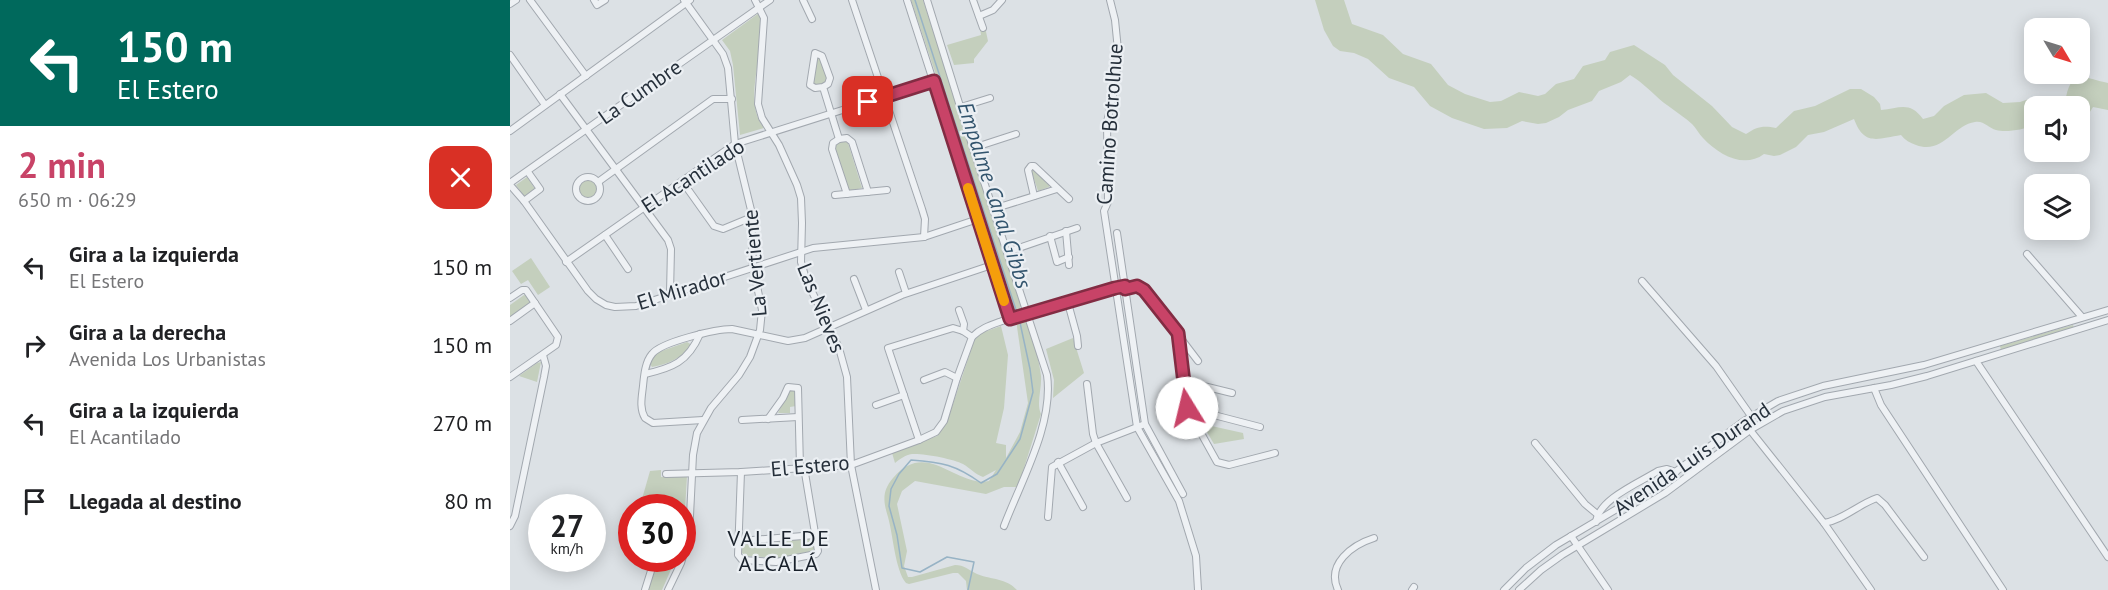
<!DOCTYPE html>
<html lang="es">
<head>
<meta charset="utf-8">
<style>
  :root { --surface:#fff; --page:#f2f2f2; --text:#202124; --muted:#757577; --accent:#c84367 }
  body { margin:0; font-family:"PT Sans",sans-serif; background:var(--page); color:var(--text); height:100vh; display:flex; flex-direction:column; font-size:22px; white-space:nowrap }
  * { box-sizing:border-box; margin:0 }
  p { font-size:20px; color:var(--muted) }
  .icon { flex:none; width:33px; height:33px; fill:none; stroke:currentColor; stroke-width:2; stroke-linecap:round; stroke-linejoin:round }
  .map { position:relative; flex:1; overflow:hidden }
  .drawer { display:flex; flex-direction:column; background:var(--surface); width:510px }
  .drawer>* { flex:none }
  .banner { background:#00695c; color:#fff; overflow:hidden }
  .needle { width:39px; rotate:128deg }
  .buttons { position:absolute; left:1514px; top:18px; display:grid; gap:12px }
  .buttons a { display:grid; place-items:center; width:66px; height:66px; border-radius:12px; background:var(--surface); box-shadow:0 3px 15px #0003; font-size:30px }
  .speed { position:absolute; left:18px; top:494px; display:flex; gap:12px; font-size:30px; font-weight:700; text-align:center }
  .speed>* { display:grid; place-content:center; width:78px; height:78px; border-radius:50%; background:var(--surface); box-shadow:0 3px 15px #0003; line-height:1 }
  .speed small { font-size:15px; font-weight:400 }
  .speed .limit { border:9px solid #d22; background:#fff; color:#111 }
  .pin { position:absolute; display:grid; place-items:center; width:51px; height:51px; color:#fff; margin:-26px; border-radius:12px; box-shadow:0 3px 9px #0006 }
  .me { position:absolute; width:66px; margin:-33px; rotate:351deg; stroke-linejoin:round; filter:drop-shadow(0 0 4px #0008) }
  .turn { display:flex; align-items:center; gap:21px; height:126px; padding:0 18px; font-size:27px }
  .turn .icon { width:78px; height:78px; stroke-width:2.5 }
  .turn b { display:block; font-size:42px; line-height:51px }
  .round { display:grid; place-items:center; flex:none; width:63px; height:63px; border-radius:18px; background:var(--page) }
  .head { display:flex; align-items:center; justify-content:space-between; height:102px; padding:0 18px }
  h1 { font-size:36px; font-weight:700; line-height:45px; color:var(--accent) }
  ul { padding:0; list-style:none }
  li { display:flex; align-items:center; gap:18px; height:78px; padding:0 18px }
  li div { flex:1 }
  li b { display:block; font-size:22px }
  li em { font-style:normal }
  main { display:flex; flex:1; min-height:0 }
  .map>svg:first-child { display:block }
  .green { fill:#c4cfbd }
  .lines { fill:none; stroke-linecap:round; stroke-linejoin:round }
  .stream { stroke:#97b3c5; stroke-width:1.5 }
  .minor-casing { stroke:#a2a8af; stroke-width:8 }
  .minor { stroke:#eef1f4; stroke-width:6 }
  .route-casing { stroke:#822c43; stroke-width:15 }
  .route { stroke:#c84367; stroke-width:10 }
  .slow { stroke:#f59e0b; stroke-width:10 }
  .labels { text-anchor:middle; stroke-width:4.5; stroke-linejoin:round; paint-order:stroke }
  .street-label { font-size:21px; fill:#26303b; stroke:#ebeff3 }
  .water-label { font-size:22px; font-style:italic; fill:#32546d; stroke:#ebeff3 }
  .neighbourhood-label { font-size:22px; letter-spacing:1.5px; fill:#19212b; stroke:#ebeff3 }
</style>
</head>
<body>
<main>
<section class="drawer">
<div class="banner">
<div class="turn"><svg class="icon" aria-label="left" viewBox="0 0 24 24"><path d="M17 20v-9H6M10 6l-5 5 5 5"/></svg><div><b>150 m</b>El Estero</div></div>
</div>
<div class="head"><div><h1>2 min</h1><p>650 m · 06:29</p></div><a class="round" style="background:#d93025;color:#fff"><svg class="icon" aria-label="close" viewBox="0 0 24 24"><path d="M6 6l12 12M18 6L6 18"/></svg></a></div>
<ul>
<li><svg class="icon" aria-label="left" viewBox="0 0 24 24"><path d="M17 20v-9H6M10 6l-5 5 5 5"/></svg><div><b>Gira a la izquierda</b><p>El Estero</p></div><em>150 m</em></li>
<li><svg class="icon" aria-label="right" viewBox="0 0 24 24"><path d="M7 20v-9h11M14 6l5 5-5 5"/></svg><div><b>Gira a la derecha</b><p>Avenida Los Urbanistas</p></div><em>150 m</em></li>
<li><svg class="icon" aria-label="left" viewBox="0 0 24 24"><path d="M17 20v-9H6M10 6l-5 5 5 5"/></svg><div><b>Gira a la izquierda</b><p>El Acantilado</p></div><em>270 m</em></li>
<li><svg class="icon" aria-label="arrive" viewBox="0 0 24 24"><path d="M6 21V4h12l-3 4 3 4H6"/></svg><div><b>Llegada al destino</b></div><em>80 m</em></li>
</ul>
</section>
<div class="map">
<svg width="1598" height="590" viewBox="0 0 1598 590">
  <rect width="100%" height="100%" fill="#dce1e5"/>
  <!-- green -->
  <g class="green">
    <path d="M401 0H413L511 305 510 309 503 311 500 309 432 93Z"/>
    <path d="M805 0H834L842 24 873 35 893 54 921 64 938 85 955 94 980 102 991 101 1009 92 1028 96 1035 94 1046 84 1064 79 1073 66 1095 60 1100 52 1124 45 1155 65 1163 75 1202 106 1222 127 1236 134C1246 127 1253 125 1266 128L1284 111 1305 106 1340 89H1351L1364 97 1370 104 1371 110C1390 108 1400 101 1413 119L1424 116 1434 106 1454 95 1476 93 1493 103 1510 102 1525 97H1556C1562 68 1575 78 1598 83V110L1583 107 1578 115 1569 122V106H1524V126C1513 129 1497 133 1486 130 1479 128 1473 120 1465 122 1443 125 1433 155 1406 145 1400 143 1395 140 1391 135 1367 139 1354 146 1344 119L1314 132 1298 135 1286 147 1270 155 1264 156 1254 154C1234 169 1209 155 1193 138 1189 134 1186 128 1182 124 1170 113 1156 106 1145 95 1136 87 1130 81 1120 75L1111 82 1089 91 1082 101 1058 110 1049 117 1036 123 1028 124 1012 121 997 128 974 129 942 118 920 106 904 87 879 78 858 59 844 53 830 51 823 46 814 30Z"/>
    <path d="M249 13C259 48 230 98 254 128L230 135 223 65 220 51 212 40Z"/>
    <path d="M475 27 478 41 464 59V63L444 65 437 45 471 35 470 28Z"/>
    <path d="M307 57 310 58 317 78 315 83 306 85 302 83Z"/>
    <path d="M334 141 338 143 352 188 339 191 325 148 327 143Z"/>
    <path d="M520 167H523L541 183 539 187 528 191Z"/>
    <path d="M17 177 25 189 14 196 6 185Z"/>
    <circle cx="78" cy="189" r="10"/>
    <path d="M21 258 40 287 28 295 18 280 11 284 2 271Z"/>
    <path d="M14 295 17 296 20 304 0 318V305Z"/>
    <path d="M513 316 516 320C522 338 529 357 531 376 532 388 526 404 531 414L508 487H494L476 494 405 481 392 491 387 504 397 551 394 566 398 577H402L445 565C454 565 459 570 467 574 482 580 496 578 507 590H457L456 581 448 573H443L399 584 396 583C385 570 383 534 378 517 373 501 372 491 383 478 417 438 446 488 479 481L486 470 473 477C465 474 461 469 453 464 444 459 413 453 402 454 395 455 390 459 385 463L382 453 427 436 437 422 465 338 471 333 491 326 498 355 494 408 486 443 496 445V458L510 432 518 403 506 320Z"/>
    <path d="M1563 325 1564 328 1491 350 1490 346Z"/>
    <path d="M563 338 574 373 543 398 544 380 536 349Z"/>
    <path d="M177 342 182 345C172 358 158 364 142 367L140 364 146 353Z"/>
    <path d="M31 362 27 382 9 376 27 363Z"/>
    <path d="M279 390H285L286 406 280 407V413H268Z"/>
    <path d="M697 425 733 433 734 439 704 444 694 427Z"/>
    <path d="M151 470V477L177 476 173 544 172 507H151L144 502 132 499 140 471Z"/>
    <path d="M299 539 305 544V548L302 551 269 558 236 556 232 553V547L235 543Z"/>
    <path d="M148 558H166L152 590H138Z"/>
  </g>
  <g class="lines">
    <!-- stream -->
    <g class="stream">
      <path d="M405 0 507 313"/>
      <path d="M458 590 464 562 437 557 410 572 392 568 387 535 379 506 381 489 389 474 401 460C432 462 446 465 471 483L487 474 510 439 523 392 520 369 509 318"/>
    </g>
    <defs>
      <g id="minor">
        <path d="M20 0 76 76"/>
        <path d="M84 0 87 5 95 0"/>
        <path d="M245 0 254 18 248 104 252 118 269 145 287 185 291 198 292 223 291 262 296 279 329 348 337 377 341 465 366 590"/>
        <path d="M293 0 302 19"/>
        <path d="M342 0 412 209 415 219 414 237"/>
        <path d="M397 0 500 319"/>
        <path d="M417 0 463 148 537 375C544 424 511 481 494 526"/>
        <path d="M463 0 473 28"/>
        <path d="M600 0 605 20 608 50 606 81 597 122 598 202 594 211 627 427 669 501 686 556 688 590"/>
        <path d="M0 4 6 0"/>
        <path d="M469 16 483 10 492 0"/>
        <path d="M0 55 35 105"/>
        <path d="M313 87 305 88 300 85 305 53 312 56 320 78 318 84 313 87 329 139"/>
        <path d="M50 94 158 240 161 249 160 293"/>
        <path d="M451 107 480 98"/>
        <path d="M0 131 180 0"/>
        <path d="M463 148 506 134"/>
        <circle cx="78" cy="189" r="12"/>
        <path d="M172 181 204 226 213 229 242 217"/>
        <path d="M88 182 203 99H222"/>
        <path d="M0 183 260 0"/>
        <path d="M0 185 14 201 78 291 86 299 96 305 105 307 126 306 303 248 414 237 468 219"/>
        <path d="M337 194 322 149 323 143 329 139 337 138 342 142 358 192"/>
        <path d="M325 195 377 190"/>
        <path d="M524 196 518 170 521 166H524L559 199"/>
        <path d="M14 201 30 189 18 172"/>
        <path d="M483 209 547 189"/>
        <path d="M556 231 559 265"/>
        <path d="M607 233 635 424 673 494"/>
        <path d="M95 235 118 269"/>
        <path d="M540 236 547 262 559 257"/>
        <path d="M497 252 567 228"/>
        <path d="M1517 254 1572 317"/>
        <path d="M56 262 225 144 424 81"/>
        <path d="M389 272 396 293"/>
        <path d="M344 279 356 310"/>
        <path d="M1132 281 1206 366 1241 416"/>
        <path d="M615 289 627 287 634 290 688 361"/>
        <path d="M0 298 12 290H16L48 337 46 345 0 377"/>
        <path d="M558 303 567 336 568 346"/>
        <path d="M449 310 454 324 453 331"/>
        <path d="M0 321 25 303"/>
        <path d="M668 333 677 408 707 462 719 465 765 453"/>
        <path d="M1466 361 1598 557"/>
        <path d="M135 374C162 368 178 362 190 334"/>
        <path d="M414 380 435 372 447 378"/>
        <path d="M673 381 722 393"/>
        <path d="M577 384 583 434 586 443 617 498"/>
        <path d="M1364 388 1371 405 1493 590"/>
        <path d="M366 405 394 395"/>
        <path d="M677 408 750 427"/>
        <path d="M258 419 273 398 278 387 288 388 290 467"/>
        <path d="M193 420 143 423 135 418C129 408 132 396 133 386 134 376 135 362 142 354 151 342 206 329 222 329L278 341 295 338 392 295 482 265"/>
        <path d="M232 420 288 417"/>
        <path d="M1240 430 1314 523C1333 520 1349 504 1367 498L1375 505 1414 557"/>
        <path d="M409 440 378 348 443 328 453 331 462 337"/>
        <path d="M1025 443 1075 504 1087 514"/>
        <path d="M548 462 573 507"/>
        <path d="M231 472 228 555 232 560 266 562 306 554 308 551 294 467"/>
        <path d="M156 474 231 472 341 465 409 440 426 432 434 421 447 378 462 337C471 328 481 325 492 321L615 286"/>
        <path d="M538 517 542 467 586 443 635 424"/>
        <path d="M1086 522C1089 499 1129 483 1148 471L1157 469 1166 472"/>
        <path d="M1314 523 1361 590"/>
        <path d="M0 526 5 516 34 377 36 366 33 355"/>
        <path d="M1061 536 1098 590"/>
        <path d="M230 541 305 535"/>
        <path d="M135 590 145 558"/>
        <path d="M158 590 171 563 179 536 183 455 187 433 201 408 229 375 240 357 250 330 252 310 243 267 241 210 225 144 218 68 213 54 174 0"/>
        <path d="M828 590C816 564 842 545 864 538"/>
        <path d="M902 590 904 587"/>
        <path d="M994 590 1016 568 1046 545 1149 484 1234 421 1268 401 1313 386 1414 365 1598 310"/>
        <path d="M1009 590 1031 570 1052 555 1155 493 1240 430 1273 411 1315 397 1381 385 1417 376 1598 320"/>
      </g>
    </defs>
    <!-- minor casing -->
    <use href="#minor" class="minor-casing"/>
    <!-- minor -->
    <use href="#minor" class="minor"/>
  </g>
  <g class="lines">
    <defs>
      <path id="route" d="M358 102 424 81 500 319 605 288 615 286V289L627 286 634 290 668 333 677 408"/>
    </defs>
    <!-- route casing -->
    <use href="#route" class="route-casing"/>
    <!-- route -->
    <use href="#route" class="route"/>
    <!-- slow -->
    <path class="slow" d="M458 188 494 301"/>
  </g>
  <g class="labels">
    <!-- street labels -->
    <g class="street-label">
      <text transform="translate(130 92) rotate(-35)" y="7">La Cumbre</text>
      <text transform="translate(600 124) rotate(-86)" y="7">Camino Botrolhue</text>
      <text transform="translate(183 176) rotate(-33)" y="7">El Acantilado</text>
      <text transform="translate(245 263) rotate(-95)" y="7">La Vertiente</text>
      <text transform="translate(172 290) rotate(-17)" y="7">El Mirador</text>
      <text transform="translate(311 308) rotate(68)" y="7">Las Nieves</text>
      <text transform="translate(1182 459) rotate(-34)" y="7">Avenida Luis Durand</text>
      <text transform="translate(300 466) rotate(-5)" y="7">El Estero</text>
    </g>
    <!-- water labels -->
    <g class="water-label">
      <text transform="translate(485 195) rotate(72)" y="8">Empalme Canal Gibbs</text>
    </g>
    <!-- neighbourhood labels -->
    <g class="neighbourhood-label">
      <text x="269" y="546">VALLE DE<tspan x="269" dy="25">ALCALÁ</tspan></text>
    </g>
  </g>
</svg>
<div class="buttons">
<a><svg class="needle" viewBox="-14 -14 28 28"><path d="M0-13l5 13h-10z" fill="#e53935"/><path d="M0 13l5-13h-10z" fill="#757577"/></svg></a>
<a><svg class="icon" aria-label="sound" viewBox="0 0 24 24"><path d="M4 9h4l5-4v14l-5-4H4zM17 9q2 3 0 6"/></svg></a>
<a><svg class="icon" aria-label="layers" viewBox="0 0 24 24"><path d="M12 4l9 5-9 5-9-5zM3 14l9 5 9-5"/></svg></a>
</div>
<div class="speed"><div>27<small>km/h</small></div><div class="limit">30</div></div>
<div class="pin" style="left:358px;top:102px;background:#d93025"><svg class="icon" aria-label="arrive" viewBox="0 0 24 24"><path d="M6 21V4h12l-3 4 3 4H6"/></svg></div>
<svg class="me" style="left:677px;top:408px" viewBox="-20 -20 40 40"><circle r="19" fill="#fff"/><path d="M0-13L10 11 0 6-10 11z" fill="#c84367"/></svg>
</div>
</main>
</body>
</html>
